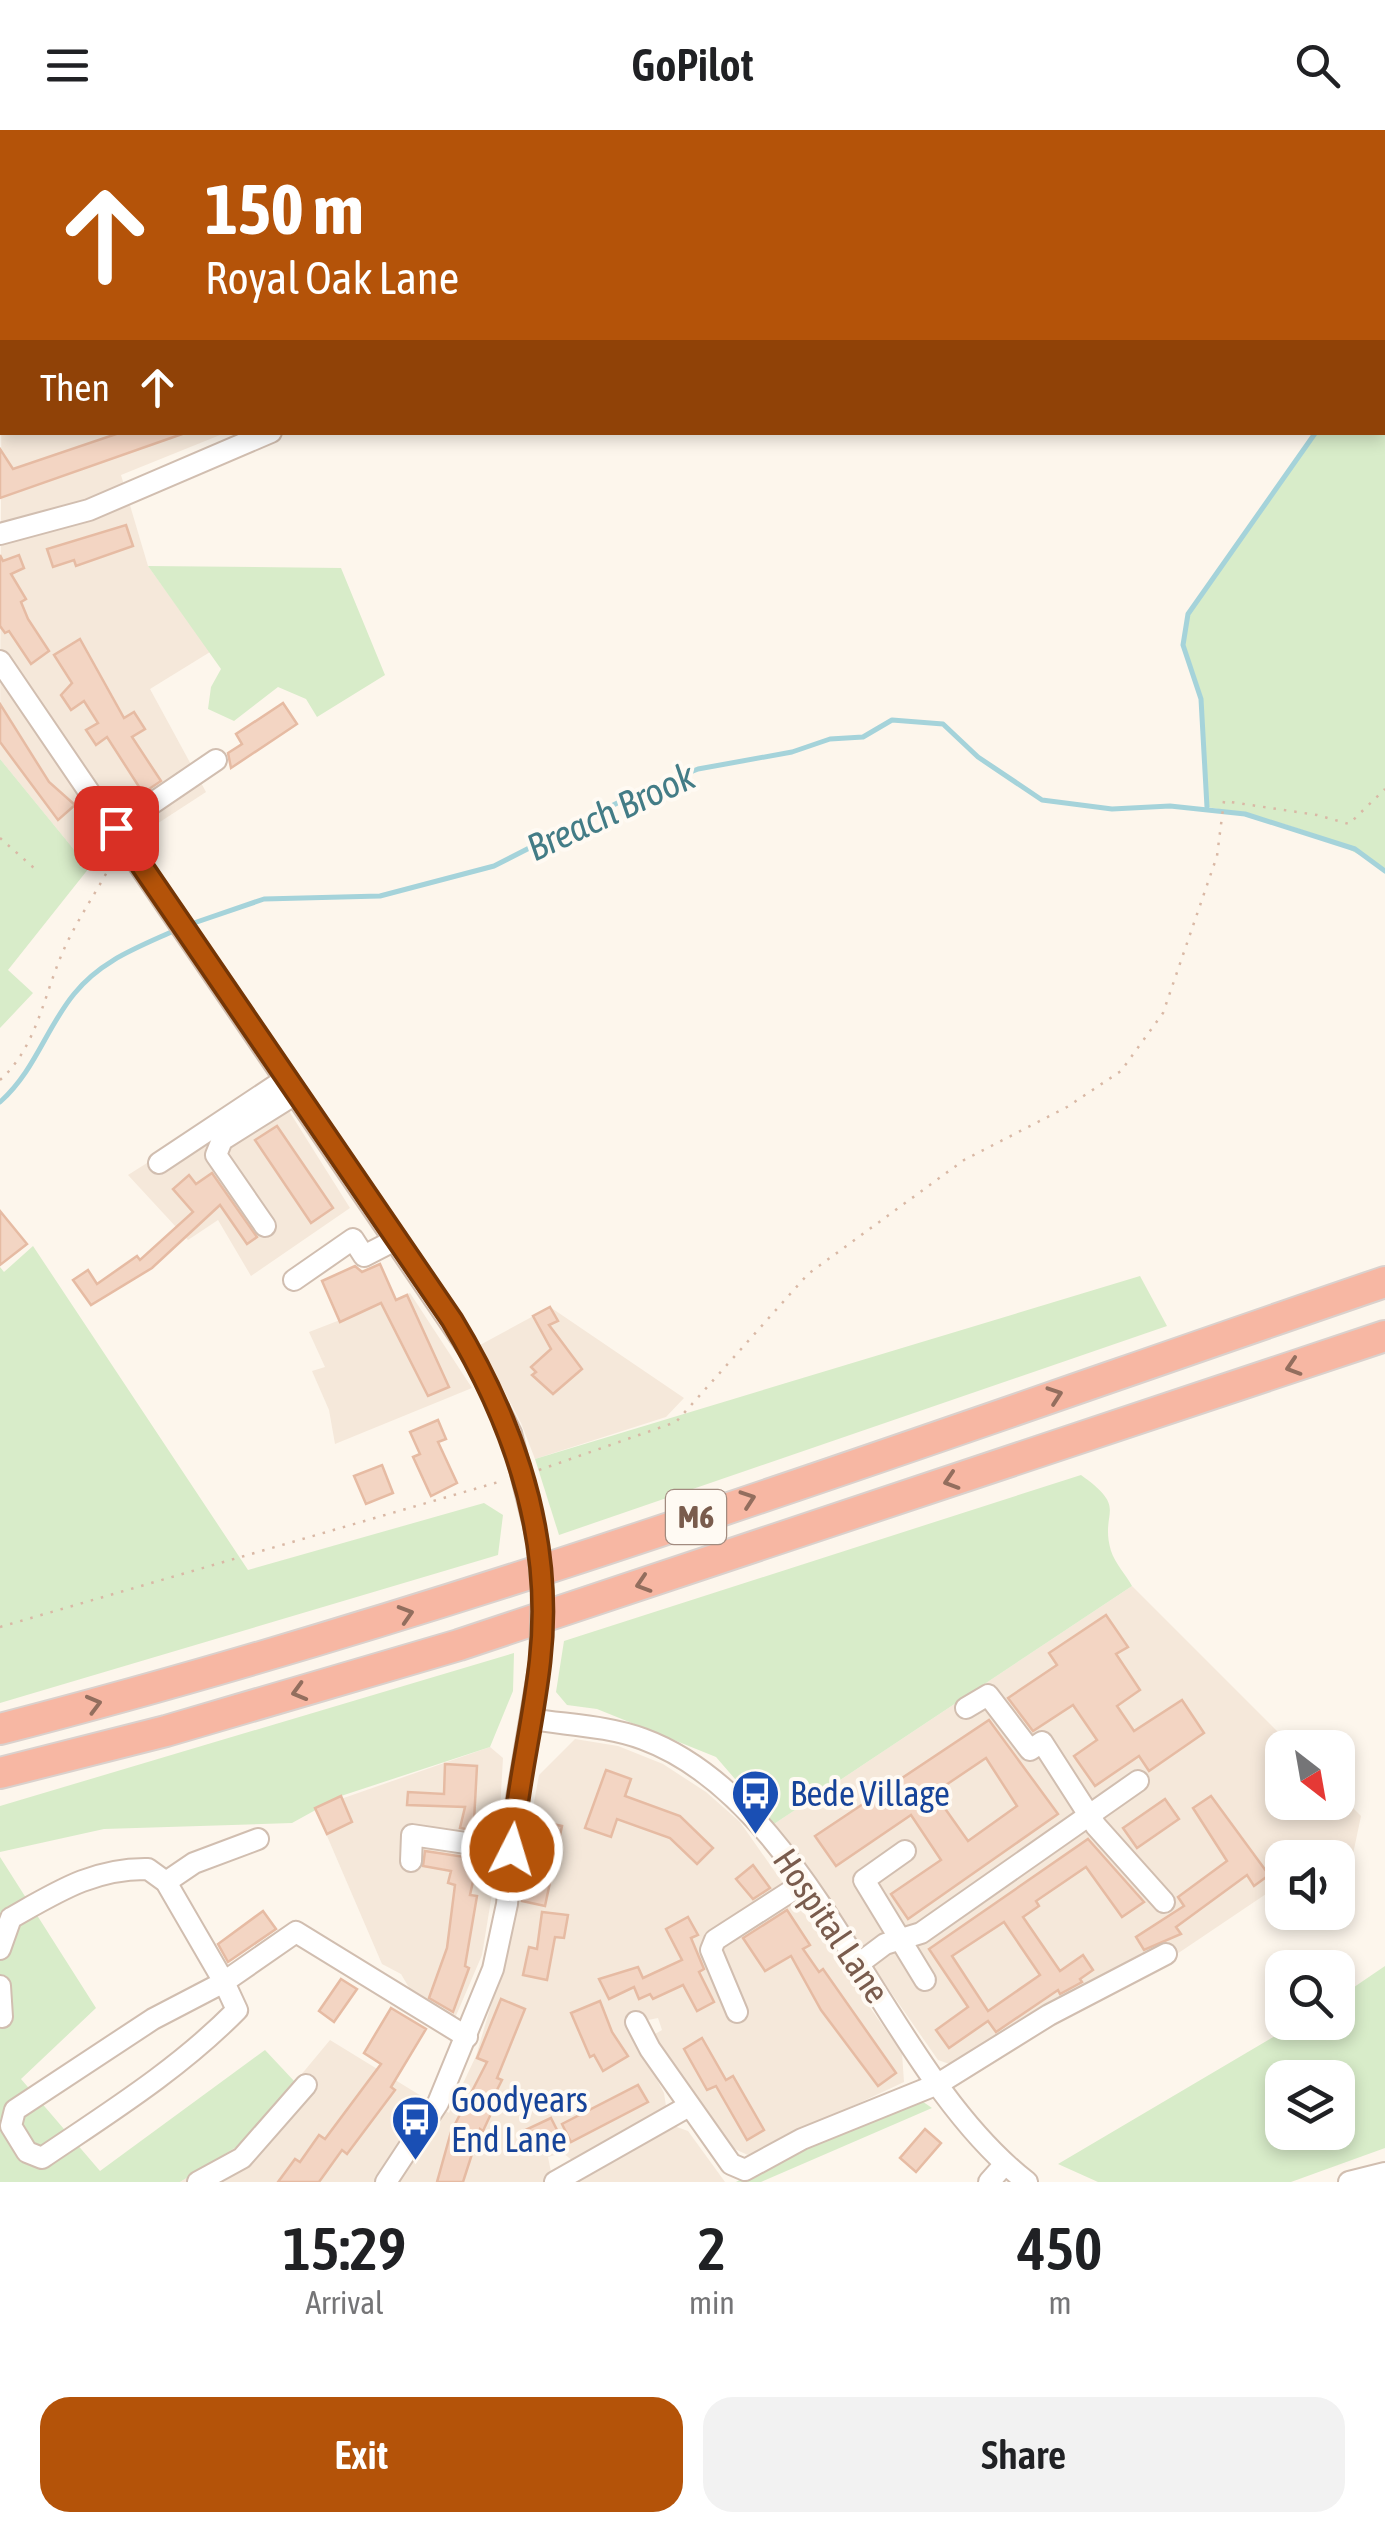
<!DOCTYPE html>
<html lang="en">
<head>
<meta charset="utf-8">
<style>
  :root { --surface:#fff; --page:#f2f2f2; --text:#202124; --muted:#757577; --accent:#b45309 }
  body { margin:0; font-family:"Asap Condensed",sans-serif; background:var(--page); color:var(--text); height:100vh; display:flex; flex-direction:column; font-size:38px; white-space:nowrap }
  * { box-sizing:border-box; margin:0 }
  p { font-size:32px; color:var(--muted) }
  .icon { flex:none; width:55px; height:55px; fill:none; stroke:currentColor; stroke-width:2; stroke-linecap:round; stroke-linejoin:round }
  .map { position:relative; height:2052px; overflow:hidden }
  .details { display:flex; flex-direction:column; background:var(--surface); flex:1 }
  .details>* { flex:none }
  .top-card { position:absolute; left:0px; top:0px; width:1385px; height:305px; box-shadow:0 5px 15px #0003; background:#b45309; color:#fff; overflow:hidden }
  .needle { width:65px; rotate:149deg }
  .fabs { position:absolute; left:1265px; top:1600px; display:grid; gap:20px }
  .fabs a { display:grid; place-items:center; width:90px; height:90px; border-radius:20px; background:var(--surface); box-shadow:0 5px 15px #0003; font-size:50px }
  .pin { position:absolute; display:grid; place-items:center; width:85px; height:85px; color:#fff; margin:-42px; border-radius:20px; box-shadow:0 5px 15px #0006 }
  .me { position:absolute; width:110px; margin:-55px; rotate:5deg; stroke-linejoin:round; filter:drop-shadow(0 0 8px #0008) }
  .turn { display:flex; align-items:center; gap:35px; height:210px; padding:0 40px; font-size:45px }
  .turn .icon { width:130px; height:130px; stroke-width:2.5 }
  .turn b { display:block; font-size:70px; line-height:85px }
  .then { display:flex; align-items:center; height:95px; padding:0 40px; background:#0003; gap:20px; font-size:38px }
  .eta { display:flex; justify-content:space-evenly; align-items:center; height:170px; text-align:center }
  .eta b { font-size:60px; font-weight:600; line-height:70px }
  .primary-button { display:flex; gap:20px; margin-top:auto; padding:20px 40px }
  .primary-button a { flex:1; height:115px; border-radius:30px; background:var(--accent); color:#fff; font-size:40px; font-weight:600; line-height:115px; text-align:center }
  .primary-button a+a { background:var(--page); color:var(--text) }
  header { display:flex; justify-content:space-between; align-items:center; height:130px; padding:0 40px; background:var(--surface); font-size:45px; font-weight:600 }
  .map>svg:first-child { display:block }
  .residential { fill:#f5e8da }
  .green { fill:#d8ecc9; fill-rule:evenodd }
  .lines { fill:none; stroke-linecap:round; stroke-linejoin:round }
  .stream { stroke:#a5d3da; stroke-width:5 }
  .building { fill:#f3d5c3; stroke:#e6bba3; stroke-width:2.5; fill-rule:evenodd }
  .minor-casing { stroke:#d1beb0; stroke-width:24 }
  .highway-casing { stroke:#dad1cd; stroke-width:34 }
  .path { stroke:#d9b8a5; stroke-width:2.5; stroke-dasharray:2.5 8; stroke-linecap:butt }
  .minor { stroke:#fff; stroke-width:20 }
  .highway { stroke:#f7b7a3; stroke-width:30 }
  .minor-bridge-casing { stroke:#d1beb0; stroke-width:24; stroke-linecap:butt }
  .minor-bridge { stroke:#fff; stroke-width:20 }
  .oneway { stroke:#936e5e }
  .route-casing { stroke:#753606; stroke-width:25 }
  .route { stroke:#b45309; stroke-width:18 }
  .labels { text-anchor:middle; stroke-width:8; stroke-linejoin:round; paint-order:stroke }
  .shield { fill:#fffaf3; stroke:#a28b7f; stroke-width:2.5 }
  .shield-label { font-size:32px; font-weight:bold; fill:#7a5c4d }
  .transit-label { font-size:35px; fill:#164399; stroke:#fffaf3; text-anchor:start }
  .street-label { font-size:35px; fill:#7a5c4d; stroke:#fffaf3 }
  .water-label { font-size:38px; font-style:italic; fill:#437c86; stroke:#fffaf3 }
</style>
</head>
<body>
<header><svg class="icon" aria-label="menu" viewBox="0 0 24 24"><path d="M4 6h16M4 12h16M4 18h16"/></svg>GoPilot<svg class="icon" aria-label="search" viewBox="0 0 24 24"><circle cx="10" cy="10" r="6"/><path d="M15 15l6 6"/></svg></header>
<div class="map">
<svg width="1385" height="2052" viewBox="0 0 1385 2052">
  <rect width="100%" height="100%" fill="#fdf6ec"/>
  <!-- residential -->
  <g class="residential">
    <path d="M118 0H751L754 2H115Z"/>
    <path d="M2 115V302L225 303 121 345 148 436 210 522 150 559 206 662 89 738 0 629Z"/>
    <path d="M272 954 350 1078 251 1146 218 1090 188 1110 128 1045Z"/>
    <path d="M410 1163 472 1258 335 1314 329 1280 312 1241 325 1237 309 1202Z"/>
    <path d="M550 1177 684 1268 666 1287 535 1329 521 1293 480 1215Z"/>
    <path d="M1132 1456 1293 1617 1282 1618V1672H1338V1663L1361 1686 1349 1743 1338 1749V1728H1282V1761L1269 1762 1174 1826 1031 1909 958 1937 938 1930 774 1694Z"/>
    <path d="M575 1609 618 1616 663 1634 706 1662 740 1692 902 1923 904 1952 748 2025 730 2017 660 1917 655 1904 662 1900 658 1888 648 1890 641 1882 624 1888 664 1963 666 1976 573 2031 563 2023 548 2027 553 2052H180L246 2011 330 1910 449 1983 476 1926 507 1821 539 1645Z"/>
    <path d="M490 1617 503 1628 497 1733 482 1825 452 1895 414 1866 401 1844 382 1834 315 1678Z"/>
    <path d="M671 1995 688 2001 725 2052H576Z"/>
  </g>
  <!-- green -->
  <g class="green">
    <path d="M1385 206V741C1335 705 1268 687 1207 677L1201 569 1183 515 1188 484 1316 303 1382 302Z"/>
    <path d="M148 436 341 438 385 545 317 587 306 569 278 557 234 591 208 579 211 557 221 539Z"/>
    <path d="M0 629 89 738 8 840 33 863 0 898Z"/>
    <path d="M33 1116 248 1440 484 1373 503 1385 498 1425 0 1573V1137L4 1142Z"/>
    <path d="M1140 1146 1167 1196 559 1405 535 1329Z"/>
    <path d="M1081 1345C1130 1380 1099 1380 1111 1421 1115 1433 1126 1445 1132 1456L774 1694 716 1627 597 1579 567 1575 556 1562 564 1511Z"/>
    <path d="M514 1523 513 1561 490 1617 341 1666 292 1693 104 1699 0 1722V1676Z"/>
    <path d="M0 1727 96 1878 21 1949 100 2041 265 1920 295 1952 246 2011 180 2052H0Z"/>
    <path d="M1385 1836V2018L1291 2052H1098L1058 2034 1297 1893 1338 1892V1868ZM1282 1948H1338V2002H1282Z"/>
    <path d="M919 1969 932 1978 761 2052H736L786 2025Z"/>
  </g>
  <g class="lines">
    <!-- stream -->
    <g class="stream">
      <path d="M1382 209 1385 206"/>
      <path d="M1207 677 1201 569 1183 515 1188 484 1316 302"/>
      <path d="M188 795 264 769 380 766 494 736 631 666 698 639 792 622 830 609 863 607 892 590 943 594 978 627 1042 670 1112 679 1170 676 1245 684 1355 719 1385 741"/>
      <path d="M0 972C35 941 46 898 74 864 101 830 139 817 178 799"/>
    </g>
  </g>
  <!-- building -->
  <g class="building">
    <path d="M122 302 185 303 0 368V319L13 339Z"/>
    <path d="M126 395 133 416 76 436 74 430 53 437 47 419Z"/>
    <path d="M0 425 3 431 19 425 24 438 11 444 26 469 21 472 28 489 49 521 31 534 9 501 5 503 0 496Z"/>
    <path d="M80 509 124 588 134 582 145 599 132 607 161 651 143 663 107 607 96 615 86 600 98 593 84 571 71 580 61 565 72 553 54 525Z"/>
    <path d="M283 573 297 594 231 638 228 623 242 614 236 604Z"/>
    <path d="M0 574 49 652 75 675 58 690 0 612Z"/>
    <path d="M277 996 333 1078 311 1093 255 1010Z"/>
    <path d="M212 1043 257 1107 247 1114 220 1075 152 1138 91 1175 73 1150 88 1140 97 1154 137 1126 140 1130 193 1082 173 1059 189 1045 196 1054Z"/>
    <path d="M0 1081 27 1114 0 1135Z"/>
    <path d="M380 1134 396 1170 407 1165 449 1257 428 1266 381 1173 340 1192 322 1151 355 1136 362 1142Z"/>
    <path d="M550 1177 558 1191 549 1195 582 1239 553 1264 532 1245 536 1242 531 1237 551 1219 533 1186Z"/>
    <path d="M438 1290 446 1309 438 1312 457 1353 431 1366 413 1327 420 1324 410 1302Z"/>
    <path d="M382 1335 393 1363 366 1374 354 1346Z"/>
    <path d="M1106 1485 1128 1517 1116 1524 1140 1560 1117 1576 1134 1601 1182 1570 1204 1603 1149 1641 1139 1626 1095 1656 1074 1626 1097 1610 1073 1575 1033 1601 1008 1568 1057 1535 1049 1523Z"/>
    <path d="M989 1590 1058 1684 908 1789 891 1764 941 1730 911 1685 836 1736 815 1706ZM986 1628 1017 1676 968 1711 934 1663Z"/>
    <path d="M445 1634 477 1636 474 1691 485 1693 483 1702 460 1698 465 1677 407 1675 408 1662 444 1664Z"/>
    <path d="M606 1640 631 1649 625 1666 680 1686 713 1718 697 1734 670 1708 617 1689 611 1707 585 1698Z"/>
    <path d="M341 1666 352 1692 327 1704 315 1678Z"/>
    <path d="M1211 1666 1269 1745 1254 1756 1247 1745 1176 1797 1181 1804 1144 1820 1136 1807 1184 1776 1178 1767 1227 1731 1193 1678Z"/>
    <path d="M1165 1669 1179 1689 1137 1718 1123 1698Z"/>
    <path d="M539 1691 562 1696 545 1776 522 1771Z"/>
    <path d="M1088 1709 1144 1772 1122 1787 1086 1737 1036 1771 1039 1776 1023 1787 1060 1841 1083 1825 1093 1840 1080 1849 1082 1852 1060 1864 1058 1860 996 1902 988 1891 949 1918 936 1900 968 1877 929 1819ZM1004 1792 1040 1845 988 1881 952 1826Z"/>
    <path d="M425 1721 478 1729 470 1765 477 1766 465 1836 469 1838 453 1882 429 1868 447 1818 455 1755 448 1753 451 1741 423 1736Z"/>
    <path d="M753 1735 770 1758 753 1769 736 1749Z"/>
    <path d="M787 1780 810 1815 803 1819 819 1842 823 1839 896 1943 878 1956 821 1880 791 1826 765 1841 743 1808Z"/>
    <path d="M263 1781 276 1799 228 1832 218 1814Z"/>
    <path d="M542 1782 568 1785 564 1808 555 1807 547 1850 523 1845 529 1817 537 1819Z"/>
    <path d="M688 1787 698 1805 691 1808 704 1839 699 1842 714 1872 697 1881 683 1855 653 1869 650 1864 639 1869 634 1857 609 1869 599 1849 638 1837 643 1848 682 1830 666 1799Z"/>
    <path d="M341 1849 357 1859 334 1892 319 1881Z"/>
    <path d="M501 1869 525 1879 497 1948 502 1950 492 1970 496 1973 483 2001 480 1999 463 2052H437L451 2002 487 1932 477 1928Z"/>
    <path d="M600 1871 612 1902 628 1926 603 1941 594 1925 590 1927 571 1883Z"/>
    <path d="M391 1878 426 1899 391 1957 395 1960 347 2024 342 2020 319 2052H278L295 2029 300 2032 319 2005 325 2009 381 1934 364 1923Z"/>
    <path d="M702 1908 726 1950 733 1946 764 2000 747 2010 716 1956 707 1960 684 1919Z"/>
    <path d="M638 1955 648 1972 571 2012 562 1994Z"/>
    <path d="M551 1988 560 2006 530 2020 521 2002Z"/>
    <path d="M925 1999 941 2013 916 2042 900 2028Z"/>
  </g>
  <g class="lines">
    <defs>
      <g id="minor">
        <path d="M333 0 334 2"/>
        <path d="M519 0 522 2"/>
        <path d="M104 2 106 0"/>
        <path d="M587 2 589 0"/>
        <path d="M1198 2 1201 0"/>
        <path d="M0 109 2 106"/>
        <path d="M0 404 89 380 271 302"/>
        <path d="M0 531 471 1223 511 1303 537 1408"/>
        <path d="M116 698 216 630"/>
        <path d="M159 1033 287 948"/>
        <path d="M265 1096 216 1025 222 1010 297 963"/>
        <path d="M294 1150 353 1109 364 1126 397 1109"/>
        <path d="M966 1578 988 1565 1030 1620 1042 1612 1096 1696 1164 1772"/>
        <path d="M531 1589C568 1595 608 1596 643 1609 814 1672 883 1941 1027 2052"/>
        <path d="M905 1721 864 1750 925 1850"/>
        <path d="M411 1731 412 1705 512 1720"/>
        <path d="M166 1752 194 1733 258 1709"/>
        <path d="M0 1819 11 1788C57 1762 94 1738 148 1739L166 1752 224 1852 153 1889 15 1980 11 1996 27 2022 42 2028C110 1982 179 1939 237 1880L224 1852 296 1802 467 1907"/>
        <path d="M857 1835 885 1814 921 1803 1138 1651"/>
        <path d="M0 1856 2 1887"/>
        <path d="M737 1882 711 1820 715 1810 802 1754"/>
        <path d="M636 1892 650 1919 731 2034 745 2040 802 2009 938 1954 1049 1885 1166 1824"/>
        <path d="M198 2052 242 2028 306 1955"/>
        <path d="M386 2052 438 1973 493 1839 507 1774 516 1674 540 1532"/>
        <path d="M555 2052 689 1976"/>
        <path d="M989 2052 1005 2034"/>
        <path d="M1349 2052 1385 2043"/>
      </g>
      <g id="highway">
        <path d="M0 1599C470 1478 926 1309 1385 1152"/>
        <path d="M0 1643 166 1601 459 1515 1385 1206"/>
      </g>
    </defs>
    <!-- minor casing -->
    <use href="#minor" class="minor-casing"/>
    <!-- highway casing -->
    <use href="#highway" class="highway-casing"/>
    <!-- path -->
    <g class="path">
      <path d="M0 708 34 738"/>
      <path d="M0 950C38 916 44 862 65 817 77 791 93 767 107 742L115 735"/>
      <path d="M539 1340 676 1292 808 1144 964 1030 1067 977 1121 941 1163 883 1217 726 1224 671 1317 685 1349 694 1385 659"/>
      <path d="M0 1497 502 1351"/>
    </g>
    <!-- minor -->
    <use href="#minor" class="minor"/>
    <!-- highway -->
    <use href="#highway" class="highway"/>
    <defs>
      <path id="minor-bridge" d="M537 1408 542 1463 540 1532"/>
    </defs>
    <!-- minor-bridge casing -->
    <use href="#minor-bridge" class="minor-bridge-casing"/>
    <!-- minor-bridge -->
    <use href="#minor-bridge" class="minor-bridge"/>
  </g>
  <!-- one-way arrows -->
  <defs><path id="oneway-chevron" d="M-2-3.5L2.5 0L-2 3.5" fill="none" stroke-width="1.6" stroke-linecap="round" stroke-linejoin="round" transform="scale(2.5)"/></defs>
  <g class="oneway">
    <use href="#oneway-chevron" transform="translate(1293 1237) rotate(162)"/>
    <use href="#oneway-chevron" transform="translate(1055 1265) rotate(-19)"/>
    <use href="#oneway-chevron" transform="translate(951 1351) rotate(162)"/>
    <use href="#oneway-chevron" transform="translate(748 1369) rotate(-19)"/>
    <use href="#oneway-chevron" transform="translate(643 1454) rotate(162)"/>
    <use href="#oneway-chevron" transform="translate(406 1484) rotate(-17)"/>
    <use href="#oneway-chevron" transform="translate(299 1562) rotate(164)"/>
    <use href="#oneway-chevron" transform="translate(94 1574) rotate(-15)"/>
  </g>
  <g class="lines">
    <defs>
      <path id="route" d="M116 698 452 1190C515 1294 554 1408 540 1531 533 1595 517 1656 512 1720"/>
    </defs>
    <!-- route casing -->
    <use href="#route" class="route-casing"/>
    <!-- route -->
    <use href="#route" class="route"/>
  </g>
  <!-- icons -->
  <defs>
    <symbol id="bus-pin" viewBox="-11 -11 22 30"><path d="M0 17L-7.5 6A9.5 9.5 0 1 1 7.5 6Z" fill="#1a4fb4" stroke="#fffaf3"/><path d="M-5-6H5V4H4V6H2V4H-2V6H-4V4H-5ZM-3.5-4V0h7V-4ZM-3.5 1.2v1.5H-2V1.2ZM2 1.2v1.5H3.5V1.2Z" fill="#fff"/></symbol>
  </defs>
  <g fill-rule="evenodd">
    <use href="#bus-pin" x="728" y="1636" width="55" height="75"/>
    <use href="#bus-pin" x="388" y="1962" width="55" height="75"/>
  </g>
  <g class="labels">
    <!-- shield labels -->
    <rect class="shield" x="666" y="1360" width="60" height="54" rx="8"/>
    <g class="shield-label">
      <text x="696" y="1398">M6</text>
    </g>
    <!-- transit labels -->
    <g class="transit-label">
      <text x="790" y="1676">Bede Village</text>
      <text x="451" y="1982">Goodyears<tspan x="451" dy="40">End Lane</tspan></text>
    </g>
    <!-- street labels -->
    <g class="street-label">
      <text transform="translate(831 1796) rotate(56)" y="12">Hospital Lane</text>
    </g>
    <!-- water labels -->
    <g class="water-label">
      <text transform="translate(611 682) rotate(-25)" y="13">Breach Brook</text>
    </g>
  </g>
</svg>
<div class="fabs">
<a><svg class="needle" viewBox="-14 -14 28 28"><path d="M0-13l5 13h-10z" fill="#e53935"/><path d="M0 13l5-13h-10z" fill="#757577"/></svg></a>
<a><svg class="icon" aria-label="sound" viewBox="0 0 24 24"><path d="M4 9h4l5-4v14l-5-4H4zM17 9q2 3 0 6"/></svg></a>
<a><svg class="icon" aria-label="search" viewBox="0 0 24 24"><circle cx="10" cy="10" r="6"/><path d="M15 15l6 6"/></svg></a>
<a><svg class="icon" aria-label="layers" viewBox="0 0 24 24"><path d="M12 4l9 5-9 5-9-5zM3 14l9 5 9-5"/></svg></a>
</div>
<div class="pin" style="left:116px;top:698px;background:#d93025"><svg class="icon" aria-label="arrive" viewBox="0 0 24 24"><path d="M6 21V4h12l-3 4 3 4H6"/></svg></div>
<svg class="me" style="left:512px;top:1720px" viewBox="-20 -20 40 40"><circle r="17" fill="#b45309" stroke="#fff" stroke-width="3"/><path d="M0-11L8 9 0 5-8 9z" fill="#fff"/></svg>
<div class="top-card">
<div class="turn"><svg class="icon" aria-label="ahead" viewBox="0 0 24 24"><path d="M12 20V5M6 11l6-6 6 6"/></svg><div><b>150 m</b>Royal Oak Lane</div></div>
<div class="then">Then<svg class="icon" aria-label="ahead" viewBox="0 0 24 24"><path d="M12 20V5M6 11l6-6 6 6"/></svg></div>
</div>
</div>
<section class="details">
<div class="eta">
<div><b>15:29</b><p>Arrival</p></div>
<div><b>2</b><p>min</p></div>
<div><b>450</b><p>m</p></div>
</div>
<div class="primary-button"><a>Exit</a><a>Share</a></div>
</section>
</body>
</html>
